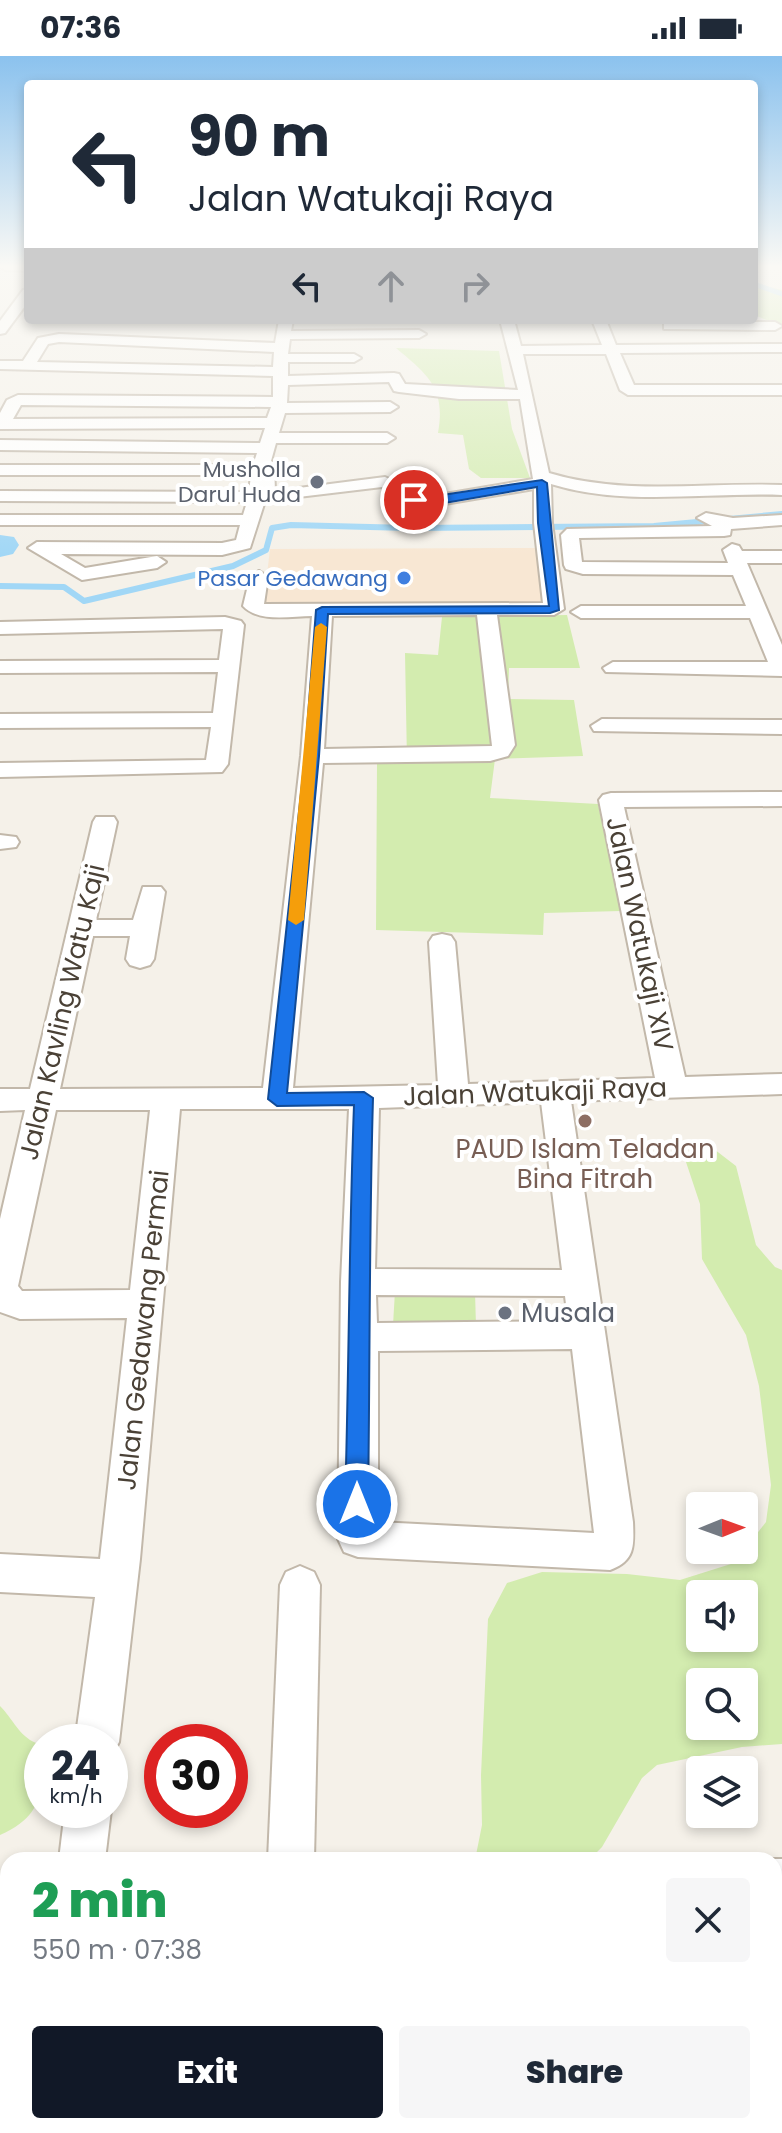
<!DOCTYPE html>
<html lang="en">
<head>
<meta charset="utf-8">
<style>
  :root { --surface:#fff; --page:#f6f6f7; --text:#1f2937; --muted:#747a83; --accent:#111827 }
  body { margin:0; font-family:Poppins,sans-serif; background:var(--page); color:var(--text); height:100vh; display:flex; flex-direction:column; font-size:30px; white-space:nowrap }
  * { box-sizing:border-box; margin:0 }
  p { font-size:26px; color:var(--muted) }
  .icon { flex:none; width:44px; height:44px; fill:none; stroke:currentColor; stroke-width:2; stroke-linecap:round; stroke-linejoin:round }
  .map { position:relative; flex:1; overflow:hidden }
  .panel { position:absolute; left:0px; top:1796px; width:782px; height:282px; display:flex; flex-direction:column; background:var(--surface); border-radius:24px 24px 0 0; box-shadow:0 4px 12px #0003 }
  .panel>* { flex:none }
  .top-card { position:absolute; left:24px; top:24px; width:734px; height:244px; border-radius:8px; box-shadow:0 4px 12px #0003; background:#fff; color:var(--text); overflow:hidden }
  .needle { width:52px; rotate:89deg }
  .fabs { position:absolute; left:686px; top:1436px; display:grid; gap:16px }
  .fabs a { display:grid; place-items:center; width:72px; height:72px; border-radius:8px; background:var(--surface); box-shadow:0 4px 12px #0003; font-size:40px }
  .speed { position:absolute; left:24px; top:1668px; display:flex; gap:16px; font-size:40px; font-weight:700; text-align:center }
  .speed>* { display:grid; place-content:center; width:104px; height:104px; border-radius:50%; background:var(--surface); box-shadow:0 4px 12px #0003; line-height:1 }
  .speed small { font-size:20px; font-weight:400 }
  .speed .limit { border:12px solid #d22; background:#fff; color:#111 }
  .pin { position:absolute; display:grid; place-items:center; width:68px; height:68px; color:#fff; margin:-34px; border:4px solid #fff; border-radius:50%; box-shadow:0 2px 8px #0007 }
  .me { position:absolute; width:88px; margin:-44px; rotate:0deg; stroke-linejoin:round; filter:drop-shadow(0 0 6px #0008) }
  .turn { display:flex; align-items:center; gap:28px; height:168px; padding:0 32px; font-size:36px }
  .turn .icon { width:104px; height:104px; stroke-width:2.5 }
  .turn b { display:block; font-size:56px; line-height:68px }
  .lanes { display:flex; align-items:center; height:76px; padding:0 32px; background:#0003; justify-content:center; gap:40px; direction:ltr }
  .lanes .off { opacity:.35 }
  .round { display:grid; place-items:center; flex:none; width:84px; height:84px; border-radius:8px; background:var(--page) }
  .head { display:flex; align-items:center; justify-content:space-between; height:136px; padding:0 32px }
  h1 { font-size:48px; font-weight:800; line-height:60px; color:#1e9e55 }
  .button { display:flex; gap:16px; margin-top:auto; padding:16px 32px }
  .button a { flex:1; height:92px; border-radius:8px; background:var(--accent); color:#fff; font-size:32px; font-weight:800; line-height:92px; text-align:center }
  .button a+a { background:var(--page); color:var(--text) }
  .status { display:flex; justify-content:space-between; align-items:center; height:56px; padding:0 40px; background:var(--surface); direction:ltr }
  .status svg { height:22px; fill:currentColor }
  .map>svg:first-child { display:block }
  .commercial { fill:#f8e7d3 }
  .green { fill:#d3ecaf; fill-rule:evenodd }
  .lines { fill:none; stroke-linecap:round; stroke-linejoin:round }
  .stream-far1 { stroke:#a1d7f6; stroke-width:5 }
  .stream { stroke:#a1d7f6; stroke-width:6 }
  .river { fill:#a1d7f6; fill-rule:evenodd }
  .minor-casing { stroke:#c2b8aa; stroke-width:4 }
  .minor { fill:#fff; fill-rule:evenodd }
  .route { fill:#1a73e8; stroke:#114b97; stroke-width:2 }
  .slow { fill:#f59e0b }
  .worship-dot { fill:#6b7280; stroke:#fff; stroke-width:3 }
  .shop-dot { fill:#3f7fe0; stroke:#fff; stroke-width:3 }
  .education-dot { fill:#8d6e63; stroke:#fff; stroke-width:3 }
  .labels { text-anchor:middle; stroke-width:8; stroke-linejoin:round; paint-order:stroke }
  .far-worship-label { font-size:22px; fill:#5b616d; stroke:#fff; text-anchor:end }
  .far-shop-label { font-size:22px; fill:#366cbe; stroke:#fff; text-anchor:end }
  .street-label { font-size:26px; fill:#4a4136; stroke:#fff }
  .education-label { font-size:26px; fill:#785e54; stroke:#fff }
  .worship-label { font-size:26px; fill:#5b616d; stroke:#fff; text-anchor:start }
</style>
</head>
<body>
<div class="status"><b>07:36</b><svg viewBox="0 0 49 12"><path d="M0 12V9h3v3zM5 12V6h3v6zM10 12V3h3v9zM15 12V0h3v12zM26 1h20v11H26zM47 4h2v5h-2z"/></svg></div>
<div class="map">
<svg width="782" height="2077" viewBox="0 0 782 2077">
  <rect width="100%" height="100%" fill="#f5f1e9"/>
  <!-- commercial -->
  <path class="commercial" d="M536 492 547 552 263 553 270 493Z"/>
  <!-- green -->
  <g class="green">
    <path d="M754 227 782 234V270L754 259Z"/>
    <path d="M396 292 499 295 512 373 530 422H481L469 413 463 379 438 377C446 332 428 319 396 292Z"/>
    <path d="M567 559 580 612H509L508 643 574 644 583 700 495 703 490 742 598 748 621 855 544 857 543 879 376 874 377 708 407 706 405 597 438 599 442 561Z"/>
    <path d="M710 1090 736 1110 756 1189 775 1211 782 1214V1688L742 1691 657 1709 642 1722 602 1791 589 1804H469L476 1799 482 1769 481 1719 488 1563 507 1527 542 1516 627 1518 680 1524 734 1507 766 1466 771 1429 759 1330 746 1279 702 1203 700 1148 684 1100 696 1092ZM744 1538V1582H700V1538ZM744 1626V1670H700V1626Z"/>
    <path d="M395 1235 475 1236 476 1270 393 1269Z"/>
    <path d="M0 1650C13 1663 19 1680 36 1687 45 1732 45 1759 0 1779Z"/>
    <path d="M340 2070H455L453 2077H343Z"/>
  </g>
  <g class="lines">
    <!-- stream-far1 -->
    <path class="stream-far1" d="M754 228 782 238"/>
    <!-- stream -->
    <path class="stream" d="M0 530 64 531 84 545 233 510 266 494 272 472 291 469 409 472 654 470 782 458"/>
    <!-- river -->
    <path class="river" d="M0 479 14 481 19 489 13 498 0 501Z"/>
    <defs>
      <g id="minor">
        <path d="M0 210H28V215L5 214Z"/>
        <path d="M28 233V246L5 277 0 278V265L23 234Z"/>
        <path d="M279 264H293L291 275 419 274 426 278 419 282 290 283 288 298H354L361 302 354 306H288V320L394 317 399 318 405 328 518 334 500 264H514L521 290 602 289 592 264H606L616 289 782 288V296L620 297 634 329H782V339H628L620 334 606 298H523L549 417C625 440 704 426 782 429V439C705 436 625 451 551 428L552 467 564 553 554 559H497L515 689 508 700 490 705 323 707 293 1032 438 1029 429 886 433 880 442 878 451 880 455 886 468 1028 655 1022 599 744 603 739 611 737 782 736V750L624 751 685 1021 782 1018V1038L571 1045 633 1466C634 1490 635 1505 610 1514L358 1501 344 1496 338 1483 341 1226 349 1053H180L140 1503 119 1686 110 1703V1686H75L95 1541 0 1536V1498L100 1503 127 1262 20 1263 0 1256V1163L25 1054 0 1055V1033H30L93 766 96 761H114L117 766 96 864H133L143 831H161L165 836 154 903 150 909 140 912 130 909 126 903 130 880H93L60 1033 263 1032 301 700 312 560C291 560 259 567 243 550L250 521 259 515 268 521 264 548 543 547 534 467V433L427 451 408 448 382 431 265 445 250 492 222 499 61 498 85 512 157 500 166 506 157 512 82 524 28 492 37 486 222 487 236 484 240 469H0V459H243L247 446 0 445V435L249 436 251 419H0V409H253L257 397 0 394V384L260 387 265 372 0 373V357L7 344 18 339 273 341V320L0 313V305H23L38 282 59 278 275 287ZM59 286 274 296 273 311 37 306 48 288ZM389 326 394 335 399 336 459 343H520L533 423 427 441 385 421 275 435 274 409 271 405 276 387H387L395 382 387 377H279L285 357 390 356 398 351 390 346 287 347 288 329ZM21 349 271 351 267 362 13 363ZM477 559 492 690 324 693 332 560ZM541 1046 562 1214 375 1213 379 1052ZM56 1054H150L130 1234 22 1235 18 1230ZM376 1239 565 1240 568 1265 377 1267ZM572 1293 594 1477 378 1466V1295Z"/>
        <path d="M669 266H775L782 270 775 274 664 273V267Z"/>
        <path d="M706 457 733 462 782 459V469L731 473 730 479 724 480 579 482 582 506 728 507 723 494 732 488 739 490 742 495H782V507H747L782 589V620L606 616 603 612 613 606H768L750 562H581L571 556 581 550H746L733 519 583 518 566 513 564 509 561 479 567 473 712 470 697 462Z"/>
        <path d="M225 561 241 565 244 569 228 708 222 716 0 721V707L206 704 211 671 0 672V658L213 657 218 616 0 617V605L219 604 223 573 0 578V566Z"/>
        <path d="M602 663 782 664V678L594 675 591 670Z"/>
        <path d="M0 779 16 781 19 786 16 791 0 793Z"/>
        <path d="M300 1510 314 1516 320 1529 314 1804H268L280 1529 286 1516Z"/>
        <path d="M110 1753 111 1754 105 1804H59L65 1754Z"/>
        <path d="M774 1803H782V1849H774V1804H771Z"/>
        <path d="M23 2070H75L74 2077H22Z"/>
        <path d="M256 2070H308L307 2077H255Z"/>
      </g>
    </defs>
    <!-- minor casing -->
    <use href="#minor" class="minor-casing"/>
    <!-- minor -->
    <use href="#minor" class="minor"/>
  </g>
  <!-- sky -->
  <linearGradient id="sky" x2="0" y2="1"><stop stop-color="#8bc2ee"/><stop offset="0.42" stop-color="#faf9f5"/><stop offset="1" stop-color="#faf9f5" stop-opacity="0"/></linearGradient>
  <rect width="782" height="501" fill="url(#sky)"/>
  <!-- route -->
  <path class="route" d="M542 424 547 427 559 554 550 557 328 558 319 700 287 1037 364 1036 373 1042C369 1178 370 1313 368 1448L365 1456 357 1459 348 1456 345 1448C349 1315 349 1182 354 1049L277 1050 268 1043 305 700 316 554 322 551 549 550 538 467 537 431 427 450 409 444Z"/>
  <!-- slow -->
  <path class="slow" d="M321 567 327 571 304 864 296 869 288 864 315 571Z"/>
  <!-- markers -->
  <g class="worship-dot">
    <circle cx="317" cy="426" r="8"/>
    <circle cx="505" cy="1257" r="8"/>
  </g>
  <circle class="shop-dot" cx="404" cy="522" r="8"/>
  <circle class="education-dot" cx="585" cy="1065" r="8"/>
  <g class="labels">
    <!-- far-worship labels -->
    <g class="far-worship-label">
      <text x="301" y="421">Musholla<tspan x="301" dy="25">Darul Huda</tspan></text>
    </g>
    <!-- far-shop labels -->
    <g class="far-shop-label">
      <text x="388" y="530">Pasar Gedawang</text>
    </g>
    <!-- street labels -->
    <g class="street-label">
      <text transform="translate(640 878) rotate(78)" y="9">Jalan Watukaji XIV</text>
      <text transform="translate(62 956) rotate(-77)" y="9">Jalan Kavling Watu Kaji</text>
      <text transform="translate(535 1036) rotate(-2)" y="9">Jalan Watukaji Raya</text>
      <text transform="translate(143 1274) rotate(-84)" y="9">Jalan Gedawang Permai</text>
    </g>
    <!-- education labels -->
    <g class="education-label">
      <text x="585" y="1102">PAUD Islam Teladan<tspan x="585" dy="30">Bina Fitrah</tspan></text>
    </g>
    <!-- worship labels -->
    <g class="worship-label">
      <text x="521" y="1266">Musala</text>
    </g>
  </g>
</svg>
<div class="fabs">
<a><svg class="needle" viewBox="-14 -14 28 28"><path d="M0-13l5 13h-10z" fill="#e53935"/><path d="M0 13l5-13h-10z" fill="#747a83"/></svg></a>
<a><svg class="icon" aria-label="sound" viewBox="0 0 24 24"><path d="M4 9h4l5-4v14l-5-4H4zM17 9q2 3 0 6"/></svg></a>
<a><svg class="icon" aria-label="search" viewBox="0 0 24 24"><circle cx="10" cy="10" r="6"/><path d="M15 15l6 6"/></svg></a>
<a><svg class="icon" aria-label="layers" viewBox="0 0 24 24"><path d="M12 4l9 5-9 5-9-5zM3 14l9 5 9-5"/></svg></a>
</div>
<div class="speed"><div>24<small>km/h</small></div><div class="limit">30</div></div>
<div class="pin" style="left:414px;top:444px;background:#d93025"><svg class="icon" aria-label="arrive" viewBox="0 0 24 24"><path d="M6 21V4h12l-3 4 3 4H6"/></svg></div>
<svg class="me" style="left:357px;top:1448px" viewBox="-20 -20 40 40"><circle r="17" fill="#1a73e8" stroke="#fff" stroke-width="3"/><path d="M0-11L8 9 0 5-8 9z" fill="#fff"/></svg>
<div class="top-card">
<div class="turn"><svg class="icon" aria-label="left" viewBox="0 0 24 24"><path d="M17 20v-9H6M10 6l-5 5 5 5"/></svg><div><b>90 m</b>Jalan Watukaji Raya</div></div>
<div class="lanes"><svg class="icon" aria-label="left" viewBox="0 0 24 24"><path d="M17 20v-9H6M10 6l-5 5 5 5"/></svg><svg class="icon off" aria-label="ahead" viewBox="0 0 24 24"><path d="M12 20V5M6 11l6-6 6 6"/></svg><svg class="icon off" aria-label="right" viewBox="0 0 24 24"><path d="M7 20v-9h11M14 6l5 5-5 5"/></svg></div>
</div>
<section class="panel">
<div class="head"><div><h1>2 min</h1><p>550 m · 07:38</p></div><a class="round"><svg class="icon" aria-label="close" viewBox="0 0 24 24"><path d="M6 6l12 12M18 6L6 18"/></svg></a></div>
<div class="button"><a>Exit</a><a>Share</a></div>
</section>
</div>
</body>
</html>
